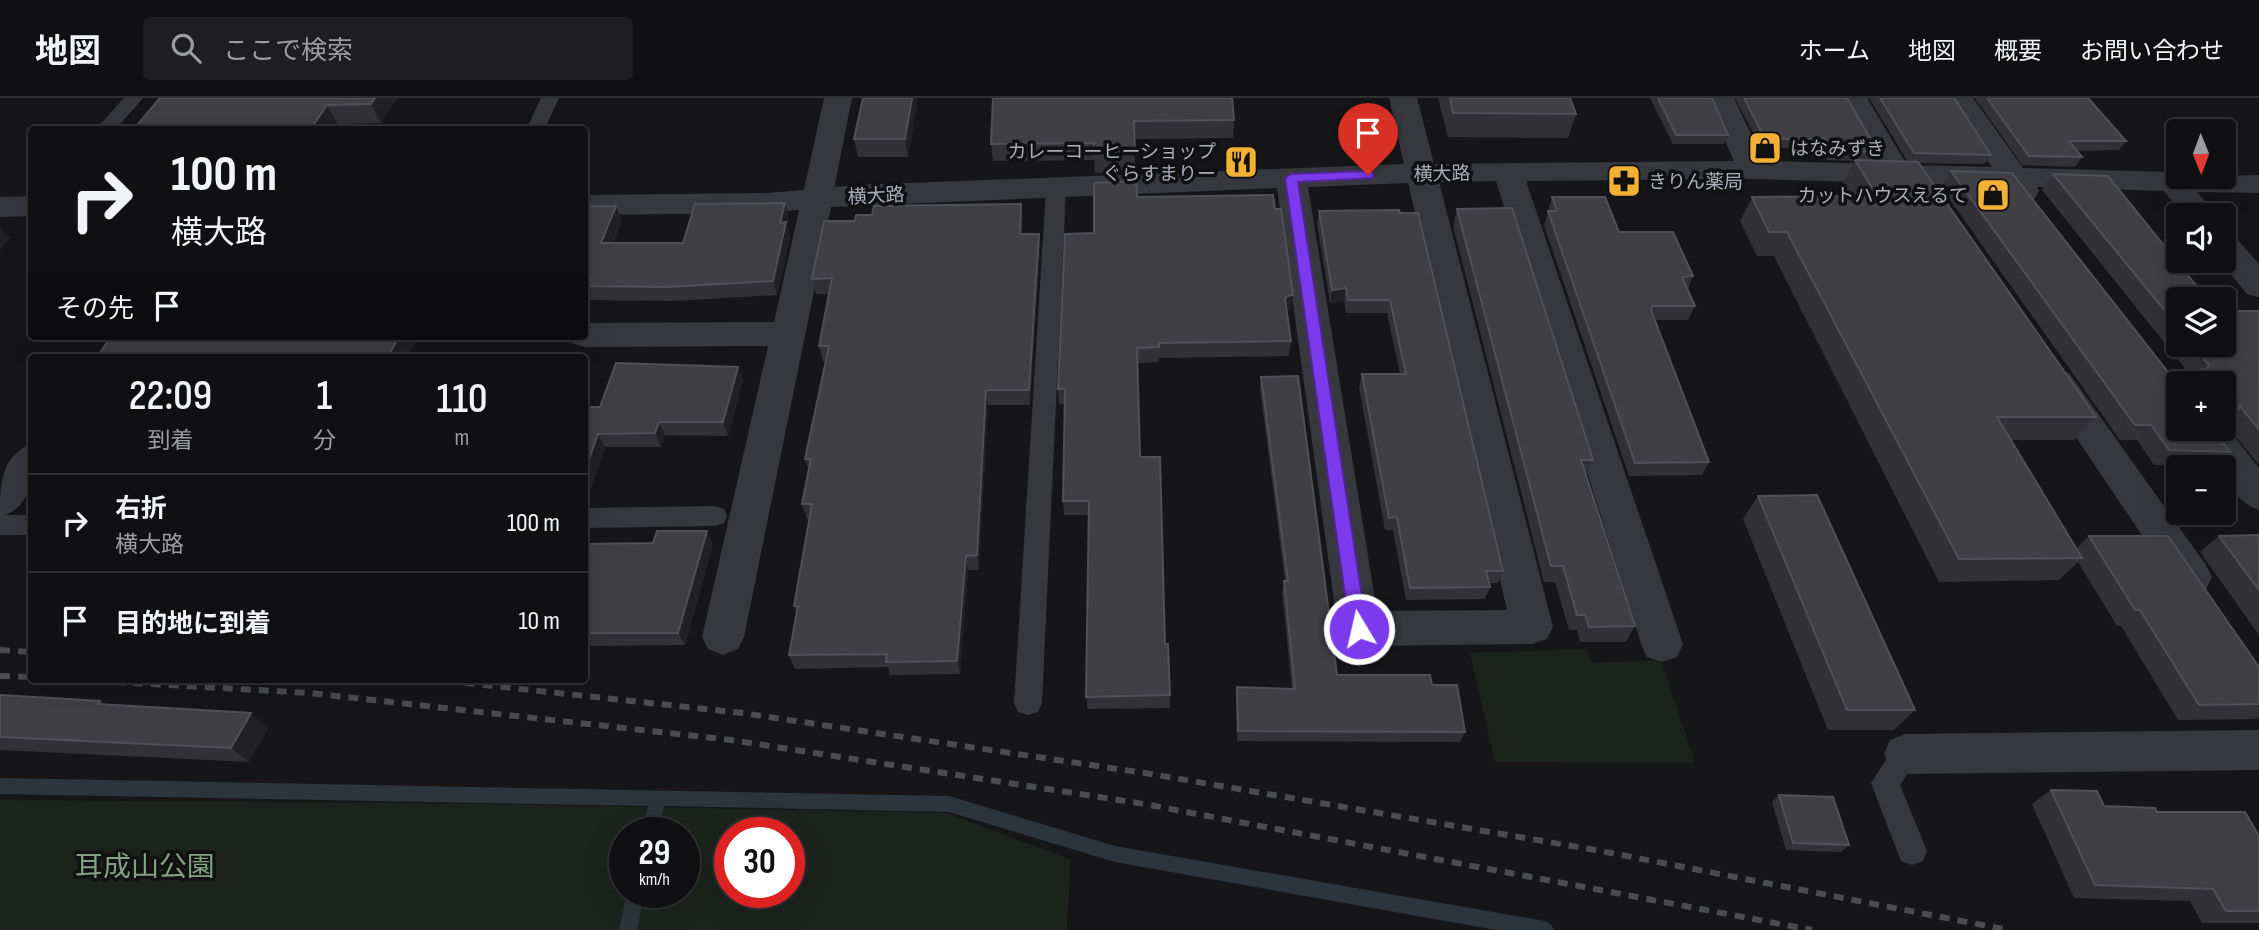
<!DOCTYPE html>
<html lang="ja">
<head>
<meta charset="utf-8">
<style>
  :root { --surface:#101012; --page:#1e1e20; --text:#f1f3f6; --muted:#9c9d9f; --line:#303032 }
  body { margin:0; font-family:"Sofia Sans Condensed","Noto Sans JP",sans-serif; background:var(--page); color:var(--text); height:100vh; display:flex; flex-direction:column; font-size:26px; white-space:nowrap }
  * { box-sizing:border-box; margin:0 }
  p { font-size:23px; color:var(--muted) }
  .icon { flex:none; width:38px; height:38px; fill:none; stroke:currentColor; stroke-width:2; stroke-linecap:round; stroke-linejoin:round }
  .map { position:relative; flex:1; overflow:hidden }
  .drawer { position:absolute; left:28px; top:256px; width:560px; height:329px; display:flex; flex-direction:column; background:var(--surface); border-radius:7px; box-shadow:0 7px 28px #0002,0 0 0 2px var(--line) }
  .drawer>* { flex:none }
  .top-card { position:absolute; left:28px; top:28px; width:560px; height:214px; border-radius:7px; box-shadow:0 7px 28px #0002,0 0 0 2px var(--line); background:#101012; color:var(--text); overflow:hidden }
  .needle { width:46px; rotate:179deg }
  .fabs { position:absolute; left:2166px; top:21px; display:grid; gap:14px }
  .fabs a { display:grid; place-items:center; width:70px; height:70px; border-radius:7px; background:var(--surface); box-shadow:0 7px 28px #0002,0 0 0 2px var(--line); font-size:35px }
  .speed { position:absolute; left:609px; top:719px; display:flex; gap:14px; font-size:35px; font-weight:700; text-align:center }
  .speed>* { display:grid; place-content:center; width:91px; height:91px; border-radius:50%; background:var(--surface); box-shadow:0 7px 28px #0002,0 0 0 2px var(--line); line-height:1 }
  .speed small { font-size:18px; font-weight:400 }
  .speed .limit { border:10px solid #d22; background:#fff; color:#111 }
  .pin { position:absolute; display:grid; place-items:center; width:60px; height:60px; color:#fff; margin:-72px -30px; border-radius:50% 50% 50% 0; rotate:-45deg; box-shadow:0 0 7px #0007 }
  .pin .icon { rotate:45deg }
  .me { position:absolute; width:77px; margin:-38px; rotate:351deg; stroke-linejoin:round; filter:drop-shadow(0 0 5px #0008) }
  .turn { display:flex; align-items:center; gap:24px; height:147px; padding:0 28px; font-size:32px }
  .turn .icon { width:91px; height:91px; stroke-width:2.5 }
  .turn b { display:block; font-size:49px; line-height:60px }
  .then { display:flex; align-items:center; height:66px; padding:0 28px; background:#0003; gap:14px; font-size:26px }
  .eta { display:flex; justify-content:space-evenly; align-items:center; height:119px; text-align:center }
  .eta b { font-size:42px; font-weight:600; line-height:49px }
  ul { padding:0; list-style:none }
  li { display:flex; align-items:center; gap:21px; height:98px; padding:0 28px; border-top:2px solid var(--line) }
  li div { flex:1 }
  li b { display:block; font-size:26px }
  li em { font-style:normal }
  header { display:flex; align-items:center; gap:42px; box-sizing:border-box; height:98px; padding:0 35px; background:var(--surface); border-bottom:2px solid var(--line) }
  header strong { font-size:33px }
  nav { display:flex; gap:38px; margin-inline-start:auto; font-size:24px }
  .search { width:490px; height:63px; background:var(--page); display:flex; align-items:center; gap:18px; box-sizing:border-box; padding:0 24px; border-radius:7px; color:var(--muted); font-size:26px }
  .map>svg:first-child { display:block }
  .green { fill:#1c231d; fill-rule:evenodd }
  .lines { fill:none; stroke-linecap:round; stroke-linejoin:round }
  .stream { fill:#2c353c; fill-rule:evenodd }
  .service { fill:#37383d; fill-rule:evenodd }
  .minor { fill:#37383d; fill-rule:evenodd }
  .tertiary { fill:#37383d; fill-rule:evenodd }
  .rail { stroke:#4a4c52; stroke-width:6; stroke-dasharray:10 8; stroke-linecap:butt }
  .wall { fill:#323236 }
  .shaded-wall { fill:#212124 }
  .building { fill:#3f3f44; stroke:#4f5156; stroke-width:2 }
  .route { fill:#7c3aed; stroke:#51269a; stroke-width:2 }
  .labels { text-anchor:middle; stroke-width:7; stroke-linejoin:round; paint-order:stroke }
  .far-poi-label { font-size:19px; fill:#a8adb8; stroke:#111113; text-anchor:start }
  .far-street-label { font-size:19px; fill:#a8adb8; stroke:#111113 }
  .near-park-label { font-size:28px; fill:#7fa381; stroke:#111113 }
</style>
</head>
<body>
<header>
<strong>地図</strong>
<div class="search"><svg class="icon" aria-label="search" viewBox="0 0 24 24"><circle cx="10" cy="10" r="6"/><path d="M15 15l6 6"/></svg>ここで検索</div>
<nav><a>ホーム</a><a>地図</a><a>概要</a><a>お問い合わせ</a></nav>
</header>
<div class="map">
<svg width="2259" height="832" viewBox="0 0 2259 832">
  <rect width="100%" height="100%" fill="#161618"/>
  <!-- green -->
  <g class="green">
    <path d="M1587 551 1591 565 1661 562 1695 665 1495 664 1470 555Z"/>
    <path d="M0 702 485 706 946 715 1070 761 1067 832H0ZM625 735H684V794H625ZM730 735H789V794H730Z"/>
  </g>
  <g class="lines">
    <!-- stream -->
    <g class="stream">
      <path d="M0 680 949 698 1115 748 1545 823 1551 826 1554 832H1496L1115 764 949 714 664 708 658 735H642L648 708 0 696Z"/>
      <path d="M627 794H645L637 832H619Z"/>
    </g>
    <!-- service -->
    <g class="service">
      <path d="M124 0H143L115 32H95Z"/>
      <path d="M541 0H559L544 32H526Z"/>
      <path d="M1056 85 1063 87 1066 91 1042 605 1038 614 1028 617 1018 614 1014 605 1046 91 1049 87Z"/>
      <path d="M715 408 724 411 727 418 724 425 715 428 584 430V410Z"/>
      <rect x="0" y="417" width="32" height="20"/>
      <path d="M1906 643 1916 647 1920 656 1900 687 1927 753 1923 763 1912 767 1901 763 1871 685 1896 647Z"/>
    </g>
    <!-- minor -->
    <g class="minor">
      <path d="M1389 0H1417L1434 66 1734 63 1706 0H1734L1764 63 1877 66 1839 0H1867L1907 67 1992 69 1945 0H1973L2023 70 2172 74H2179V79L2259 77V95L2197 94 2216 117H2183L2164 93 2037 89 2039 93 2035 100 2024 103 2013 100 2005 88 1753 81 1526 83 1683 546 1677 559 1662 564 1647 559 1641 546 1496 83 1439 84 1553 529 1547 541 1532 546 1359 548 1344 543 1338 531 1277 90 831 109 744 539 738 551 723 557 708 551 702 539 768 248 584 249 572 245 568 238H584V225L774 224 799 112 768 115 584 117V97L768 95 857 87 1404 66ZM1408 85 1507 512 1377 513 1308 89Z"/>
      <path d="M32 98V118L0 119V99Z"/>
      <path d="M2224 136 2235 139 2259 166V199L2247 196 2220 163H2224Z"/>
      <path d="M104 238H274L269 246 257 250 120 251 108 247Z"/>
      <path d="M2057 271 2069 275 2206 467 2212 479 2206 491 2192 495 2178 491 2039 284 2045 275Z"/>
      <path d="M2224 326 2259 370V412C2242 406 2224 388 2224 369H2217L2190 331H2224Z"/>
      <path d="M32 346C32 377 35 408 0 419 0 389 0 357 32 346Z"/>
      <path d="M2259 632V672L1906 676 1890 670 1884 656 1890 642 1906 636Z"/>
    </g>
    <!-- tertiary -->
    <path class="tertiary" d="M824 0H852L832 101 828 108 817 111 806 108 802 101Z"/>
    <!-- rail -->
    <g class="rail">
      <path d="M0 552 32 554"/>
      <path d="M0 578 32 579"/>
      <path d="M61 581 310 595 731 642 1144 706 1812 832"/>
      <path d="M429 581 742 615 1151 676 1601 753 2008 832"/>
    </g>
  </g>
  <!-- wall -->
  <g class="wall">
    <path d="M160 0H397L381 25 338 26 334 32H133Z"/>
    <path d="M918 0 908 59H858L854 41Z"/>
    <path d="M993 0 1234 22 1233 40 1134 41 1135 74 1095 75 1094 62 993 63 991 46Z"/>
    <path d="M1438 0H1570L1576 16 1568 40 1448 39Z"/>
    <path d="M1650 0H1712L1728 37 1724 46H1673Z"/>
    <path d="M1735 0H1847L1878 54 1873 63 1908 64 1869 0H1954L1991 57 1985 66 1918 65 2096 319 2074 342H2011L2077 450 2089 438 2259 569V619L2256 621 2178 622 2121 528H2117L2078 464 2059 482 1939 484 1774 158H1757L1740 123 1752 99H1849L1842 87 1855 63 1827 62 1820 50H1764L1759 46Z"/>
    <path d="M1975 0H2088L2126 43 2119 52 2077 53 2082 59 2075 69 2022 67Z"/>
    <path d="M1951 73 2230 354 2213 369 2154 367 2137 342H2120L1941 89Z"/>
    <path d="M2053 76 2179 201V247H2224L2259 213V367L2225 325 2224 326V285H2184L2191 278 2042 92Z"/>
    <path d="M1137 99 1275 111 1293 197 1291 212H1287L1291 243 1289 258 1159 260V264L1137 265 1140 359 1165 546 1170 597V610L1087 611 1089 417H1064L1063 403 1065 306H1059L1058 291 1094 135Z"/>
    <path d="M1552 99 1619 134 1693 178 1688 191 1695 208 1688 222H1655L1709 364 1702 377 1629 378 1544 127Z"/>
    <path d="M785 105 789 120 787 126 790 139 777 197 672 203 585 202 584 108 622 123 613 145H683Z"/>
    <path d="M1021 106 1023 121 1022 136H1039L1040 151 1030 307H988L979 472H968L960 576 890 577 888 569 795 571 789 557 797 516 794 508 810 421H807L802 406 809 374 805 361 826 263H823L819 248 829 196H816L812 181 855 123Z"/>
    <path d="M1457 111 1593 362 1586 377 1635 528 1626 544H1580L1577 532H1569L1555 484H1544L1453 128Z"/>
    <path d="M1399 112 1503 473 1498 485H1489L1490 489 1485 501 1406 502 1393 432H1385L1359 289 1362 276H1400L1387 215H1346L1344 203 1330 205 1317 126 1319 113Z"/>
    <path d="M738 269 743 282 728 338 665 337 661 349H605L585 407 600 309Z"/>
    <path d="M1261 279 1337 577 1432 587 1465 634 1460 644 1237 643 1236 599 1237 589 1292 591 1282 494 1285 483 1260 291Z"/>
    <path d="M1758 398 1915 612 1894 632H1828L1743 421Z"/>
    <path d="M2259 437V537L2200 454 2219 438Z"/>
    <path d="M584 446H713L685 547 584 548Z"/>
    <path d="M0 597 100 603 105 607 268 630 249 664 0 652Z"/>
    <path d="M2051 692 2104 708 2157 714 2259 738V825H2202L2190 803 2074 800 2032 706Z"/>
    <path d="M1779 697 1849 747 1841 754 1786 752 1772 704Z"/>
  </g>
  <!-- shaded-wall -->
  <g class="shaded-wall">
    <path d="M375 0H397L381 25 371 6Z"/>
    <path d="M912 0H918L908 59 905 41Z"/>
    <path d="M327 7 338 26 334 32H310Z"/>
    <path d="M785 105 789 120 787 126 790 139 777 197 773 183 780 125Z"/>
    <path d="M1021 106 1023 121 1021 151 1020 136Z"/>
    <path d="M616 108 622 123 607 160 601 145Z"/>
    <path d="M0 129 10 140 0 152Z"/>
    <path d="M1039 136 1040 151 1030 307 1029 292Z"/>
    <path d="M1346 190 1344 203 1330 205 1332 192Z"/>
    <path d="M1293 197 1291 212 1285 213V201L1287 198Z"/>
    <path d="M399 238H419L408 259H388Z"/>
    <path d="M738 269 743 282 728 338 723 324Z"/>
    <path d="M986 292 988 307 979 472 977 457Z"/>
    <path d="M659 324 665 337 661 349 655 335Z"/>
    <path d="M598 336 605 349 584 408V375Z"/>
    <path d="M707 433 713 446 685 547 678 535Z"/>
    <path d="M966 458 968 472 960 576 957 563Z"/>
    <path d="M251 615 268 630 249 664 231 650Z"/>
  </g>
  <!-- building -->
  <g class="building">
    <path d="M160 0H375L371 6 327 7 310 32H133Z"/>
    <path d="M863 0H912L905 41H854Z"/>
    <path d="M993 0H1232L1234 22 1134 23 1135 56 1094 57V45L991 46Z"/>
    <path d="M1450 0H1570L1576 16 1453 15Z"/>
    <path d="M1658 0H1712L1728 37H1676Z"/>
    <path d="M1744 0H1847L1878 54 1832 53 1825 41H1768L1763 37Z"/>
    <path d="M1880 0H1954L1991 57 1914 55Z"/>
    <path d="M1987 0H2088L2126 43H2069L2082 59 2029 58Z"/>
    <path d="M1855 62 1918 64 2096 319H1997L2082 460 1959 461 1787 134H1769L1752 99 1877 98Z"/>
    <path d="M1951 73 2012 75 2179 288V331H2213L2230 354 2169 352 2151 327H2135Z"/>
    <path d="M2053 76 2108 78 2207 201H2179V230Z"/>
    <path d="M1136 83 1137 99 1273 97 1275 111H1281L1293 197 1287 198 1285 201 1291 243 1159 245V249L1137 250 1140 359H1160L1165 546H1168L1170 597 1086 599 1089 403H1063L1065 291H1058L1065 136 1094 135V85Z"/>
    <path d="M1552 99H1605L1619 134H1673L1693 178 1682 179 1695 208H1652L1651 212 1709 364 1635 365 1548 113H1557Z"/>
    <path d="M785 105 780 125 786 124 773 183 666 189 584 188V108H616L601 145H683L695 106Z"/>
    <path d="M1021 106 1020 136H1039L1029 292H986L977 457 966 458 957 563 886 564 887 556 789 557 798 508H794L812 406H802L811 361H805L829 248H819L832 180 812 181 824 123H855L856 117H872L874 108Z"/>
    <path d="M1512 110 1593 362H1581L1635 528 1589 529 1585 517H1577L1563 468H1551L1457 111Z"/>
    <path d="M1399 112 1400 115H1418L1503 473H1486L1490 489 1410 490 1397 419 1389 420 1362 276H1406L1390 202H1348L1346 190 1332 192 1319 113Z"/>
    <path d="M2224 213H2259V332L2240 308 2237 313H2224V285H2196V272L2207 271 2209 267 2192 247H2224Z"/>
    <path d="M128 238H399L388 259H97L111 239H127Z"/>
    <path d="M616 265 738 269 723 324H659L655 335 598 336 584 375V309H600Z"/>
    <path d="M1298 278 1337 577H1430L1432 587H1457L1465 634 1238 633 1237 589 1295 591 1284 483H1288L1261 279Z"/>
    <path d="M1817 397 1915 612H1847L1758 398Z"/>
    <path d="M657 433H707L678 535H584V446L653 445Z"/>
    <path d="M2259 437V492L2219 438Z"/>
    <path d="M2089 438H2168L2259 569V606L2199 607 2140 512H2135Z"/>
    <path d="M0 597 100 603 98 606 251 615 231 650 0 639Z"/>
    <path d="M2051 692 2097 693 2104 708 2155 710 2157 714H2245L2259 738V813H2226L2213 791 2095 787Z"/>
    <path d="M1779 697 1833 699 1849 747 1793 745Z"/>
  </g>
  <!-- route -->
  <path class="route" d="M1368 73 1373 74V80L1298 84 1367 531 1365 536 1359 539 1353 536 1350 531 1285 80 1291 76Z"/>
  <!-- icons -->
  <defs>
    <symbol id="shop-square" viewBox="-11 -11 22 22"><rect x="-9" y="-9" width="18" height="18" rx="4" fill="#f2b134" stroke="#111113"/><path d="M-5-2.5h2.3a2.7 3.5 0 0 1 5.4 0H5L5.5 6h-11ZM-1.5-2.5h3a1.5 2.3 0 0 0-3 0Z" fill="#111"/></symbol>
    <symbol id="restaurant-square" viewBox="-11 -11 22 22"><rect x="-9" y="-9" width="18" height="18" rx="4" fill="#f2b134" stroke="#111113"/><path d="M-5-6h1v4h1v-4h1v4h1v-4h1v5L-1.5 .5V6h-2V.5L-5-1ZM5-6V6H3V1.5H1.5Q1.5-4 5-6Z" fill="#111"/></symbol>
    <symbol id="pharmacy-square" viewBox="-11 -11 22 22"><rect x="-9" y="-9" width="18" height="18" rx="4" fill="#f2b134" stroke="#111113"/><path d="M-2-6h4v4h4v4h-4v4h-4v-4h-4v-4h4Z" fill="#111"/></symbol>
  </defs>
  <g fill-rule="evenodd">
    <use href="#shop-square" x="1746" y="31" width="38" height="38"/>
    <use href="#restaurant-square" x="1222" y="45" width="38" height="38"/>
    <use href="#pharmacy-square" x="1605" y="64" width="38" height="38"/>
    <use href="#shop-square" x="1974" y="78" width="38" height="38"/>
  </g>
  <g class="labels">
    <!-- far-poi labels -->
    <g class="far-poi-label">
      <text x="1790" y="57">はなみずき</text>
      <text x="1216" y="60" text-anchor="end">カレーコーヒーショップ<tspan x="1216" dy="22">ぐらすまりー</tspan></text>
      <text x="1648" y="90">きりん薬局</text>
      <text x="1968" y="104" text-anchor="end">カットハウスえるて</text>
    </g>
    <!-- far-street labels -->
    <g class="far-street-label">
      <text transform="translate(1442 75) rotate(-1)" y="7">横大路</text>
      <text transform="translate(876 97) rotate(-3)" y="7">横大路</text>
    </g>
    <!-- near-park labels -->
    <g class="near-park-label">
      <text x="145" y="778">耳成山公園</text>
    </g>
  </g>
</svg>
<div class="fabs">
<a><svg class="needle" viewBox="-14 -14 28 28"><path d="M0-13l5 13h-10z" fill="#e53935"/><path d="M0 13l5-13h-10z" fill="#9c9d9f"/></svg></a>
<a><svg class="icon" aria-label="sound" viewBox="0 0 24 24"><path d="M4 9h4l5-4v14l-5-4H4zM17 9q2 3 0 6"/></svg></a>
<a><svg class="icon" aria-label="layers" viewBox="0 0 24 24"><path d="M12 4l9 5-9 5-9-5zM3 14l9 5 9-5"/></svg></a>
<a>+</a>
<a>−</a>
</div>
<div class="speed"><div>29<small>km/h</small></div><div class="limit">30</div></div>
<div class="pin" style="left:1368px;top:77px;background:#d93025"><svg class="icon" aria-label="arrive" viewBox="0 0 24 24"><path d="M6 21V4h12l-3 4 3 4H6"/></svg></div>
<svg class="me" style="left:1359px;top:531px" viewBox="-20 -20 40 40"><circle r="17" fill="#7c3aed" stroke="#fff" stroke-width="3"/><path d="M0-11L8 9 0 5-8 9z" fill="#fff"/></svg>
<div class="top-card">
<div class="turn"><svg class="icon" aria-label="right" viewBox="0 0 24 24"><path d="M7 20v-9h11M14 6l5 5-5 5"/></svg><div><b>100 m</b>横大路</div></div>
<div class="then">その先<svg class="icon" aria-label="arrive" viewBox="0 0 24 24"><path d="M6 21V4h12l-3 4 3 4H6"/></svg></div>
</div>
<section class="drawer">
<div class="eta">
<div><b>22:09</b><p>到着</p></div>
<div><b>1</b><p>分</p></div>
<div><b>110</b><p>m</p></div>
</div>
<ul>
<li><svg class="icon" aria-label="right" viewBox="0 0 24 24"><path d="M7 20v-9h11M14 6l5 5-5 5"/></svg><div><b>右折</b><p>横大路</p></div><em>100 m</em></li>
<li><svg class="icon" aria-label="arrive" viewBox="0 0 24 24"><path d="M6 21V4h12l-3 4 3 4H6"/></svg><div><b>目的地に到着</b></div><em>10 m</em></li>
</ul>
</section>
</div>
</body>
</html>
